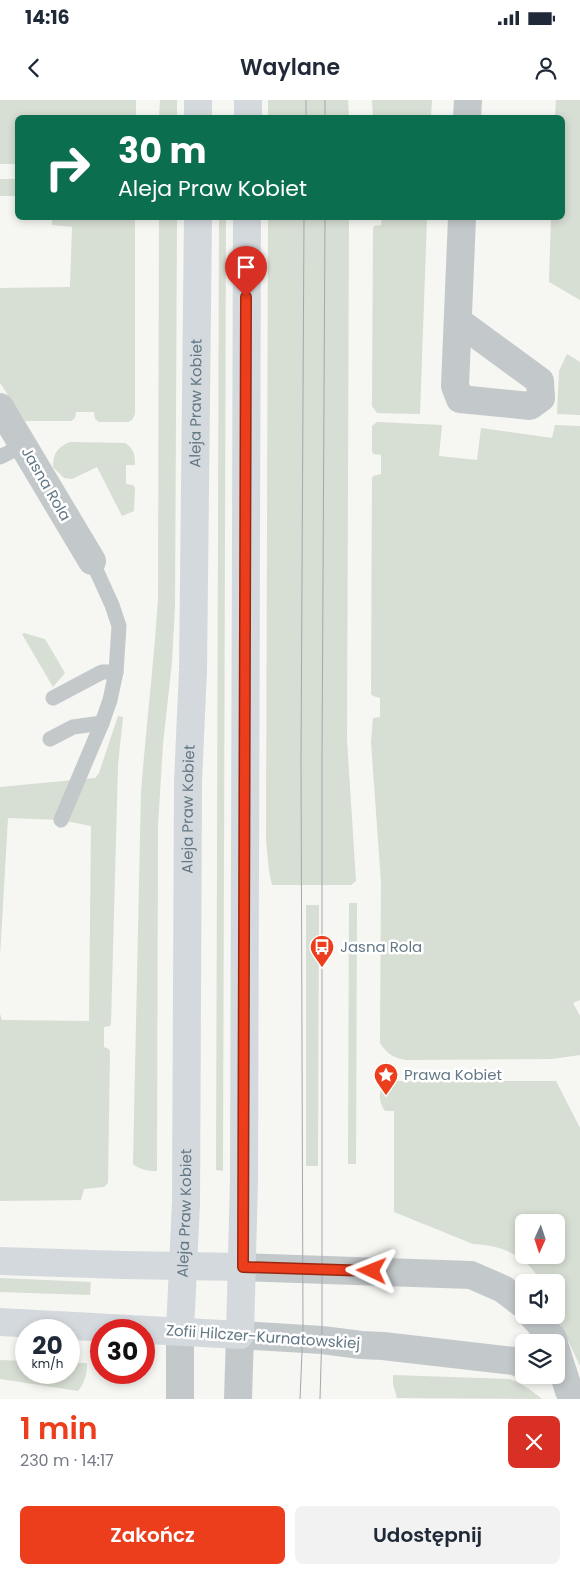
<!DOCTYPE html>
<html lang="pl">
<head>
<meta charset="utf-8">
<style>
  :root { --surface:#fff; --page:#f2f2f3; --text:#1f2937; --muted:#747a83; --accent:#ec3d1c }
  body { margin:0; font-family:Poppins,sans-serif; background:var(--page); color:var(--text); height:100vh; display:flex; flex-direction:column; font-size:19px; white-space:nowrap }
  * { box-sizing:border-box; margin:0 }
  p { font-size:16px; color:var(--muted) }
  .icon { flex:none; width:28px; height:28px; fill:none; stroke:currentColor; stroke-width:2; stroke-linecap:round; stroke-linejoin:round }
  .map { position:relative; height:1299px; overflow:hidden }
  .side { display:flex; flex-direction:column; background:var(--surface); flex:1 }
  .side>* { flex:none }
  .banner { position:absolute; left:15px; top:15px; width:550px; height:105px; border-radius:8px; box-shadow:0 2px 8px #0003; background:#0b6e4f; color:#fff; overflow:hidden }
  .needle { width:32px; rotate:183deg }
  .tools { position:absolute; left:515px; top:1114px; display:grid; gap:10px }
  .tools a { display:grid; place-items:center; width:50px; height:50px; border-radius:8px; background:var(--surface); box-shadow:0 2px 8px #0003; font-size:25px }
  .speed { position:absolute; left:15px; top:1219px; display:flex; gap:10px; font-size:25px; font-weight:700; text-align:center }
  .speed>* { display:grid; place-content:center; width:65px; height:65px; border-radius:50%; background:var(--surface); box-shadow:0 2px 8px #0003; line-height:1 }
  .speed small { font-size:12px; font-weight:400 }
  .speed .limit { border:8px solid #d22; background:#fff; color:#111 }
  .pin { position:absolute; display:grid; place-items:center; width:42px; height:42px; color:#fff; margin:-51px -21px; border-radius:50% 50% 50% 0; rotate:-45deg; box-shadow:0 0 5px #0007 }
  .pin .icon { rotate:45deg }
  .me { position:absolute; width:55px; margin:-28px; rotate:272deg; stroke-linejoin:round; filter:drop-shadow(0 0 4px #0008) }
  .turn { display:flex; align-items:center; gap:18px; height:105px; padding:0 20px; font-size:22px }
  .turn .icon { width:65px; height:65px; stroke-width:2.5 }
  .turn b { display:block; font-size:35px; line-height:42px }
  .round { display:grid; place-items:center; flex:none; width:52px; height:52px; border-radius:8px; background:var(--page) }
  .summary { display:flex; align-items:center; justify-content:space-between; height:85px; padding:0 20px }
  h1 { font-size:30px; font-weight:600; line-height:38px; color:var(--accent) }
  .primary-button { display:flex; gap:10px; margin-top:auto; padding:10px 20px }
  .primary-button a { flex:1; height:58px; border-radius:8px; background:var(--accent); color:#fff; font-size:20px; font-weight:600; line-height:58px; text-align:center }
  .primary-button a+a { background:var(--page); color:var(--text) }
  .status { display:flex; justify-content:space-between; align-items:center; height:35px; padding:0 25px; background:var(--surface); direction:ltr }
  .status svg { height:14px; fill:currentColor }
  header { display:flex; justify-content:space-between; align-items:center; height:65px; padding:0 20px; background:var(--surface); font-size:22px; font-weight:600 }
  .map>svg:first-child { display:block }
  .green { fill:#d7ded3; fill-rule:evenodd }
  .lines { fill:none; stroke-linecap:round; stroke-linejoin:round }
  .lane { stroke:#c3c8ca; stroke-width:15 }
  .street { stroke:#c3c8ca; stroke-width:28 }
  .secondary { stroke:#d4d9dd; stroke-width:28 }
  .tram { stroke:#a1a9ae; stroke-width:1 }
  .route-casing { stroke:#992812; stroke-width:12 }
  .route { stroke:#ec3d1c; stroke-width:9 }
  .labels { text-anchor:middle; stroke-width:5; stroke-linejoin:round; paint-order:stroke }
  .street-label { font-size:15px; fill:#637885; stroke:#fff }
  .poi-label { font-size:15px; fill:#637885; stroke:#fff; text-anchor:start }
</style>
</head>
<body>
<div class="status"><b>14:16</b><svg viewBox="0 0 49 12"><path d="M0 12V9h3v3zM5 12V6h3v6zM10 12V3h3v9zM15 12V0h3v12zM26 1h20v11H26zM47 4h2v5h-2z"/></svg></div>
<header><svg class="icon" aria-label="back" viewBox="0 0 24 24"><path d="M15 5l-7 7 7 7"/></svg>Waylane<svg class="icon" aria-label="person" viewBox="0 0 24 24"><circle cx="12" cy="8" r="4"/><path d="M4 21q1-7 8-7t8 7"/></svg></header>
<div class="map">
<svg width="580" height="1299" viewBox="0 0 580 1299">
  <rect width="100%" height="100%" fill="#f6f6f2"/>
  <!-- green -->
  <g class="green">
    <path d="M0 0H136V17L18 18 17 64H0Z"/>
    <path d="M160 0H177V17H159Z"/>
    <path d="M268 0H348L349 17H268Z"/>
    <path d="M372 0H432L431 17H373Z"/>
    <path d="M556 0H580V200L549 182 551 118H562V18L555 17Z"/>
    <rect x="0" y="79" width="17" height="17"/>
    <path d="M52 118H135V314L132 320 128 322H99L95 319 94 312H76L75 318 71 321H25L0 283V188L70 187 72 127 52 125Z"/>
    <path d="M159 118H177L175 506 172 562 163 644 158 725 157 1071C147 1071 141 1070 133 1064L141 692C146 627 154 563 158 499Z"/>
    <path d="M219 118H226L223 1071 216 1070Z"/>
    <path d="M268 118H349L347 640 356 781 351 785H272L269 771 266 741Z"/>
    <path d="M382 118H427L420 314 377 313 372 306 373 129 374 126 381 125Z"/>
    <path d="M567 254 580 262V315L557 314 559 271Z"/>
    <path d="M377 322 442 325 439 356 477 360 481 328 552 338 555 325 580 326V900L573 903 580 916V955L552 959 406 960C394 958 387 954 380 943L381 782 371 642 373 618 380 617V598L373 596 371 594 372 379 373 376 381 374V355L373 354 372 351V326Z"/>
    <path d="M70 342 125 343C134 349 135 355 135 365H126V384L133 385 135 388 134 411 122 416 97 367 72 379 64 378 53 367C53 354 57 347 70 342Z"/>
    <path d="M24 533 45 539 65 573 53 587 22 534Z"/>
    <path d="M118 616 123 617 118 665 111 923 110 926 104 927V947L109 949 110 952 108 1083 104 1087 84 1089 81 1100 0 1101V914L2 920 89 921 91 726 61 720 8 718 0 856V687L95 678 99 673Z"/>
    <path d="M349 803H357L356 1064H348Z"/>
    <path d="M306 805H319L318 1066H306Z"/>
    <path d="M386 981H556L580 1028V1266L556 1215V1182H541C527 1156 502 1145 473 1144L394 1112V1011H385C378 1001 378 990 386 981ZM524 1122H556V1155H524Z"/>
    <path d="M0 1178 91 1182 90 1195 0 1192Z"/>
    <path d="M0 1260 26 1261V1272H69V1263H87C87 1274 85 1282 78 1291L0 1279Z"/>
    <path d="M393 1275 509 1279C522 1283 531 1290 542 1299L397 1298 393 1284Z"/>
  </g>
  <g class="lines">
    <!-- lane -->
    <g class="lane">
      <path d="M0 357 24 345"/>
      <path d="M53 598 102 572H116"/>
      <path d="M50 639 73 627 102 623 110 600 116 572 119 526 112 505 92 461"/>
      <path d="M61 720 102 623"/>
    </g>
    <!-- street -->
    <g class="street">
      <path d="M467 18 468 0"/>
      <path d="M458 221 540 281 541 298 530 306 460 299 455 286 462 118"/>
      <path d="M0 307 92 461"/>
      <path d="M243 1167 471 1175 503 1189 524 1205"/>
      <path d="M532 1215 552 1237 554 1242"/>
      <path d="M556 1250 569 1291 573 1299"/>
      <path d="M180 1299V1231"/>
      <path d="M238 1299 240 1235 322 1240 361 1245 383 1246 514 1261 524 1265"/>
    </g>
    <!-- secondary -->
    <g class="secondary">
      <path d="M198 18V0"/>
      <path d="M248 18V0"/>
      <path d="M0 1161 123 1165 243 1167"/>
      <path d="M0 1222 240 1235 244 1080 247 118"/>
      <path id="s1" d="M180 1231 186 1103 188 682 193 570 198 118"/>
    </g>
    <!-- tram -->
    <g class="tram">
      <path d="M306 18V0"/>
      <path d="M325 18V0"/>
      <path d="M300 1299 303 1229 301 660 304 118"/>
      <path d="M320 1299 322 1231V662L325 118"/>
    </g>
  </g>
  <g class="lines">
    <defs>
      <path id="route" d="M246 197 243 1167 372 1171"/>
    </defs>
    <!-- route casing -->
    <use href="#route" class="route-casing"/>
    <!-- route -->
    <use href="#route" class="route"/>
  </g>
  <!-- icons -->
  <defs>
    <symbol id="bus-pin" viewBox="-11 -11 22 30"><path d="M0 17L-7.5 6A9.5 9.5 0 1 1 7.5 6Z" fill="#ec3d1c" stroke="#fff"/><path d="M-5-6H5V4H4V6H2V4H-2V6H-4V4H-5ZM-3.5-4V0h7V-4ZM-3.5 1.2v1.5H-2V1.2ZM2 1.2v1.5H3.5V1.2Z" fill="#fff"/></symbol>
    <symbol id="sight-pin" viewBox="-11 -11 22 30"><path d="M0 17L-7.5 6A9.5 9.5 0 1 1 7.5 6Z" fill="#ec3d1c" stroke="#fff"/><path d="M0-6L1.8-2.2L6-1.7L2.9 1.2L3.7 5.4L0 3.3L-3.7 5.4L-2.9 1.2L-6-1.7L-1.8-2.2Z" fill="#fff"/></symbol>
  </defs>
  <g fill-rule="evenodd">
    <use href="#bus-pin" x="308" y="833" width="28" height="38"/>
    <use href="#sight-pin" x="372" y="961" width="28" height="38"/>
  </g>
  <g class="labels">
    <!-- street labels -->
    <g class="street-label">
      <text dy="5" stroke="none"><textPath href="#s1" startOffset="928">Aleja Praw Kobiet</textPath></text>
      <text transform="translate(46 384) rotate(60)" y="5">Jasna Rola</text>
      <text dy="5" stroke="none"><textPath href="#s1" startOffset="522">Aleja Praw Kobiet</textPath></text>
      <text dy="5" stroke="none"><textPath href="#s1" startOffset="118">Aleja Praw Kobiet</textPath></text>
      <text transform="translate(263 1237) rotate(4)" y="5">Zofii Hilczer-Kurnatowskiej</text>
    </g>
    <!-- poi labels -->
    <g class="poi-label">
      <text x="340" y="852">Jasna Rola</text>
      <text x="404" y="980">Prawa Kobiet</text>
    </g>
  </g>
</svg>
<div class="tools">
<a><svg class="needle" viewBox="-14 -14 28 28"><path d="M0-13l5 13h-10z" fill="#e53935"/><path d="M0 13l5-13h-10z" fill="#747a83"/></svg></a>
<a><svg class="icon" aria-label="sound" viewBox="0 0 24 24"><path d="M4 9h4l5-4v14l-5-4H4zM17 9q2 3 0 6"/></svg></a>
<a><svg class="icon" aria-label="layers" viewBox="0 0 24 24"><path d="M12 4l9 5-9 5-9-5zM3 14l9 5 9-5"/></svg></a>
</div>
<div class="speed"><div>20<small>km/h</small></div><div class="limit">30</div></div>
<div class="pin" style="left:246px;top:197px;background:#d93025"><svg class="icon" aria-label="arrive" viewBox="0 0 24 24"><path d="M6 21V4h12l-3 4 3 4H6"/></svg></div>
<svg class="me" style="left:372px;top:1171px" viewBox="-20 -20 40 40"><path d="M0-17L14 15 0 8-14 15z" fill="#ec3d1c" stroke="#fff" stroke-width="4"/></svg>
<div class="banner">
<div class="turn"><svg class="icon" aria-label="right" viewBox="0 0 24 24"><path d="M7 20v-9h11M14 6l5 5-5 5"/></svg><div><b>30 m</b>Aleja Praw Kobiet</div></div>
</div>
</div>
<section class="side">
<div class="summary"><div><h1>1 min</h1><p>230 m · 14:17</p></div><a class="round" style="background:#d93025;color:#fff"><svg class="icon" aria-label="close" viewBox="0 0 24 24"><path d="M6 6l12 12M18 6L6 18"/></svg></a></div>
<div class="primary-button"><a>Zakończ</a><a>Udostępnij</a></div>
</section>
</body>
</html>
